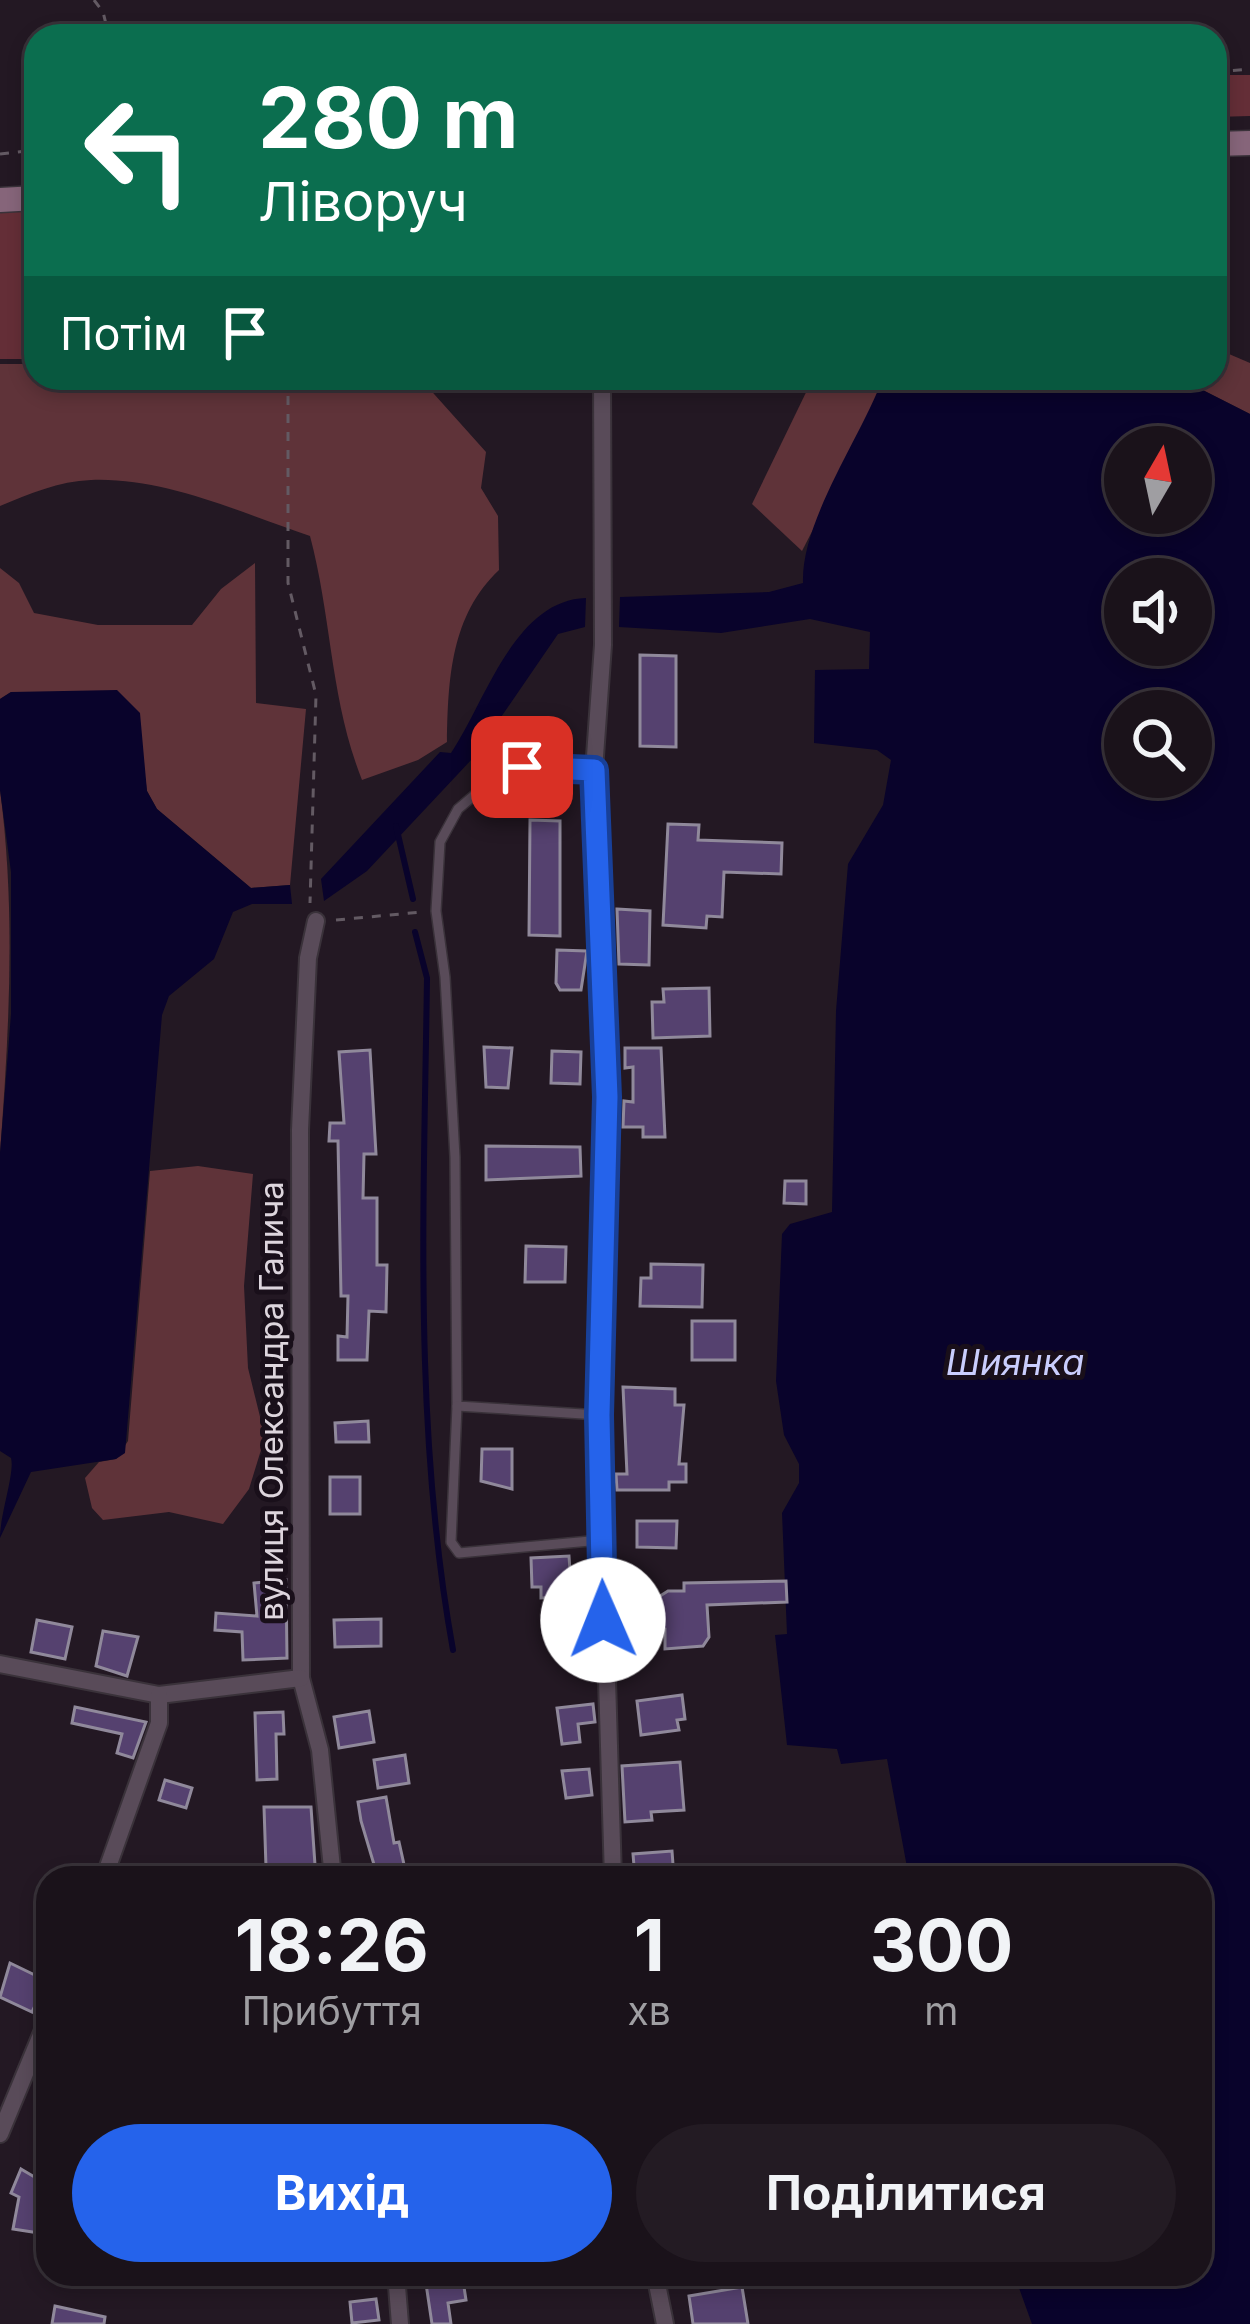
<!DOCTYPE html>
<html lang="uk">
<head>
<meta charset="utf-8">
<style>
  :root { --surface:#1a121a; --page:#231b23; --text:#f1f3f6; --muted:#9f9ea2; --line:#383239; --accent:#2563eb }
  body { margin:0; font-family:Inter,sans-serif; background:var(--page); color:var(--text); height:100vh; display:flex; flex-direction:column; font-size:45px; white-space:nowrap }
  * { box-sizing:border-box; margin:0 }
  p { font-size:39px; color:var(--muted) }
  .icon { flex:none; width:66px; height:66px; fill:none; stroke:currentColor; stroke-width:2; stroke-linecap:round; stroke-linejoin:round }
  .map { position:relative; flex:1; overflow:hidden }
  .drawer { position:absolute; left:36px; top:1866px; width:1176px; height:420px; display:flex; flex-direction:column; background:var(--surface); border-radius:36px; box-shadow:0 6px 18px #0003,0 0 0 3px var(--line) }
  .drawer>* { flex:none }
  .top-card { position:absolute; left:24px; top:24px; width:1203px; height:366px; border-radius:36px; box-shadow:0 6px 18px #0003,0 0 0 3px var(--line); background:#0b6e4f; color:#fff; overflow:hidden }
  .needle { width:78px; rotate:9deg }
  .controls { position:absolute; left:1104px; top:426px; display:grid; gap:24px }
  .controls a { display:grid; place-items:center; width:108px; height:108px; border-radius:50%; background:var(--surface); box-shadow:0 6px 18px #0003,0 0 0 3px var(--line); font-size:60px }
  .pin { position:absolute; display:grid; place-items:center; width:102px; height:102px; color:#fff; margin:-51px; border-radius:24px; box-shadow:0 6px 18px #0006 }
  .me { position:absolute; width:132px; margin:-66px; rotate:359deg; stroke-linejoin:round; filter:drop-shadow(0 0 9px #0008) }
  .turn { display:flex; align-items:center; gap:42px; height:252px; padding:0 36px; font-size:54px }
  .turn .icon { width:156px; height:156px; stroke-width:2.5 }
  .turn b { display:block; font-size:84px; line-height:102px }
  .then { display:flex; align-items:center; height:114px; padding:0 36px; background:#0003; gap:24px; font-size:45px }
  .eta { display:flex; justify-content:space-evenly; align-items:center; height:204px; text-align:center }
  .eta b { font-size:72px; font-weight:700; line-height:84px }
  .action { display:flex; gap:24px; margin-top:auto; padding:24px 36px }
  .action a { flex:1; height:138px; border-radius:72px; background:var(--accent); color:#fff; font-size:48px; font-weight:700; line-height:138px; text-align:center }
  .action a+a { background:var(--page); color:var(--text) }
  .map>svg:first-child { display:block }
  .green { fill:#5f3339 }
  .forest { fill:#642e37 }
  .water { fill:#09032b; fill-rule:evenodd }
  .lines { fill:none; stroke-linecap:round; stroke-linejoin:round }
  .stream { stroke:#09032b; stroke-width:6 }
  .building { fill:#55416f; stroke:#90899b; stroke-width:3 }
  .lane-casing { stroke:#3a323a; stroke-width:12 }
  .street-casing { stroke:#3a323a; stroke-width:20 }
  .secondary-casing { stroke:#3a323a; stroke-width:27 }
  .path { stroke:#635a63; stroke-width:3; stroke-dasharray:9 9; stroke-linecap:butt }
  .lane { stroke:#594b59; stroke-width:9 }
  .street { stroke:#594b59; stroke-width:16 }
  .secondary { stroke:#86657a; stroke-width:24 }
  .route-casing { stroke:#184099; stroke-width:30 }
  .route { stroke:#2563eb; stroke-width:21 }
  .labels { text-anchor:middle; stroke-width:10; stroke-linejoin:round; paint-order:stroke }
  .street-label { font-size:33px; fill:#ddd5dd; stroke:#190f1a }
  .water-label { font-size:36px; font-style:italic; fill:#cacefd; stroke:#190f1a }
</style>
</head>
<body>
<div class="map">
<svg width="1250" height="2324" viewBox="0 0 1250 2324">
  <rect width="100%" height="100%" fill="#231823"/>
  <!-- green -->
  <g class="green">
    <path d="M1215 348 1250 363V414L1179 378H1215Z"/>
    <path d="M0 364H36V378H405L426 385 486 452 481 488 498 516 499 570C451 615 448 679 447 742L418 760 362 780C330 699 332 619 310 536 242 513 164 477 91 480 59 481 29 494 0 506Z"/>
    <path d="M813 378H883L862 434 802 551 752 504Z"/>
    <path d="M255 563 256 703 306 709 290 885 251 888 157 809 147 791 143 762 11 692 0 699V568L19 583 34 613 98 625H192L221 589Z"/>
    <path d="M0 790C16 912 9 1031 0 1153Z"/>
    <path d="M198 1166 253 1174 244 1286 248 1368 265 1437 249 1489 223 1524 169 1512 103 1520 92 1508 85 1478 99 1462 116 1459 128 1441 150 1171Z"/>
  </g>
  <!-- forest -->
  <g class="forest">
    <path d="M1215 75H1250V116L1215 117Z"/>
    <path d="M36 210V359H0V211Z"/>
  </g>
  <!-- water -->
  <g class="water">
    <path d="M883 378H1179L1250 414V2324H1032L1014 2274H1200V1878H909L887 1759 841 1764 837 1749 787 1745 775 1635 787 1634 782 1513 799 1483V1464L784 1435 776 1381 782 1234 790 1224 832 1212 836 1011 848 864 883 805 891 760 877 750 814 743 815 670 869 669 870 632 810 619 721 633 619 627 620 597 769 592 803 583C801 521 860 439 883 378ZM1125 447H1191V513H1125ZM1125 579H1191V645H1125ZM1125 711H1191V777H1125Z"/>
    <path d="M586 598 585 627 558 634 473 758 367 871 324 901 321 879 440 752 451 753C485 703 514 600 586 598Z"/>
    <path d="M117 690 140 713 147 791 157 809 251 888 290 885 292 904H252L233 912 214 959 169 996 162 1015 125 1453 116 1459 31 1472 0 1538C0 1514 15 1473 11 1458L0 1451V1153L11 1014V872L0 790V699L11 692Z"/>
  </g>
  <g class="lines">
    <!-- stream -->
    <g class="stream">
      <path d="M396 826 413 899"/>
      <path d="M415 932 427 978C424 1202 413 1429 453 1650"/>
    </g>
  </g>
  <!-- building -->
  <g class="building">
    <path d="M640 655 676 656V747L640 746Z"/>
    <path d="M530 820 560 821V936L529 935Z"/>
    <path d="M668 824 699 825 698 840 782 843 781 874 724 872 722 917 707 916 706 928 663 925Z"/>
    <path d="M617 909 650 911 649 965 619 964Z"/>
    <path d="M557 950 587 951 581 990H560L556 983Z"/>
    <path d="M709 988 710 1036 653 1038 652 1002H664L663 989Z"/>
    <path d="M484 1047 512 1048 508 1088 486 1087Z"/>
    <path d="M625 1048H661L665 1137H643V1127H623L624 1101 633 1102V1067L625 1068Z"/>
    <path d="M370 1050 376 1154H364L363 1198H377V1265H387L386 1312 369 1311 367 1360H338V1336L347 1337 348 1296H341L338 1141H329L330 1123H344L339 1052Z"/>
    <path d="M552 1051 581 1052 580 1084 551 1083Z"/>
    <path d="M486 1146 580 1147 581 1176 486 1180Z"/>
    <path d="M785 1181H806V1204L784 1203Z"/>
    <path d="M526 1246 566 1247 565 1282H525Z"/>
    <path d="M651 1264 703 1265 702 1307 640 1306 641 1278H651Z"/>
    <rect x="692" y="1321" width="43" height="39"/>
    <path d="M623 1387 675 1389V1405H684L679 1464H686V1482H669V1490H617L616 1474H627Z"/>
    <path d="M368 1421 369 1442H336L335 1423Z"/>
    <path d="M482 1449H512V1489L481 1481Z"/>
    <rect x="330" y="1477" width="30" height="37"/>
    <path d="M637 1521H677L676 1548 637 1547Z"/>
    <path d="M569 1556 571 1586 563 1587 564 1597 541 1598V1587H532L531 1558Z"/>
    <path d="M286 1580 287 1658 243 1660 242 1632 215 1630 216 1613 257 1616 254 1583Z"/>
    <path d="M786 1581 787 1602 707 1605 709 1637 703 1646 665 1649V1629L651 1627 652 1601 668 1591H684V1583Z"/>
    <path d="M381 1619V1646L335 1647 334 1620Z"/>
    <path d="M37 1620 72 1627 65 1659 31 1652Z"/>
    <path d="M103 1631 138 1637 127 1676 96 1666Z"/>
    <path d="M682 1695 685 1719 677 1720 679 1730 641 1735 637 1701Z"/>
    <path d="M593 1704 595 1722 578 1724 580 1742 562 1744 557 1708Z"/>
    <path d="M75 1707 146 1722 133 1758 117 1753 122 1734 72 1723Z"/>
    <path d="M369 1711 374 1742 339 1748 334 1717Z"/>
    <path d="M283 1712 284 1734H276L277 1779 257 1780 255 1713Z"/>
    <path d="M405 1755 409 1783 378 1788 374 1760Z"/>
    <path d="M680 1762 684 1810 651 1812 652 1820 625 1822 622 1766Z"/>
    <path d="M589 1769 592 1795 566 1798 562 1771Z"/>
    <path d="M165 1780 192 1788 186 1808 159 1800Z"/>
    <path d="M386 1797 394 1843 399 1842 407 1878H378L361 1821 358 1802Z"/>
    <path d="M264 1807H311L315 1865 266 1867Z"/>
    <path d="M672 1851 674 1878H635L633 1854Z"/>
    <path d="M10 1963 47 1981 32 2012 0 1997Z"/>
    <path d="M21 2169 48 2185 39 2233 13 2229 19 2197 11 2193Z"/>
    <path d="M462 2274 466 2300 448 2303 451 2324H432L425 2277Z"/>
    <path d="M742 2287 748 2324H693L689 2296Z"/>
    <path d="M376 2299 379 2320 352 2323 350 2302Z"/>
    <path d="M55 2306 105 2317 104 2324H52Z"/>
  </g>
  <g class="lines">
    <defs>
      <g id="lane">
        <path d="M593 770 522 767 498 775 458 809 440 842 436 911 445 977 455 1157 457 1406 599 1415"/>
        <path d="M457 1406 451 1542 459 1553 601 1540"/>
      </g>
      <g id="street">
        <path d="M602 378 603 645 594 770 607 1097 599 1415 613 1878"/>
        <path d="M316 921 308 958 300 1130 301 1678 320 1750 333 1878"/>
        <path d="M0 1664 159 1695 301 1678"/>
        <path d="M104 1878 159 1723V1695"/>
        <path d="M0 2134 48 2018"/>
        <path d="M396 2274 400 2324"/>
        <path d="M655 2274 665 2324"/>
      </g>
      <g id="secondary">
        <path d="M1215 144 1250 143"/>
        <path d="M0 200 36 198"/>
      </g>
    </defs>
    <!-- lane casing -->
    <use href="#lane" class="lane-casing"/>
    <!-- street casing -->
    <use href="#street" class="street-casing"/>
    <!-- secondary casing -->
    <use href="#secondary" class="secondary-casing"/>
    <!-- path -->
    <g class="path">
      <path d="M94 0 103 12 109 36"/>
      <path d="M1215 72 1250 69"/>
      <path d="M0 154 36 150"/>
      <path d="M288 378V583L316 695 310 903"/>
      <path d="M336 920 422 912"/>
    </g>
    <!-- lane -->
    <use href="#lane" class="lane"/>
    <!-- street -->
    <use href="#street" class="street"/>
    <!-- secondary -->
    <use href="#secondary" class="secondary"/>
  </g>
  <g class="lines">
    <defs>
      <path id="route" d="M522 767 594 770 607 1097 599 1415 603 1620"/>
    </defs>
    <!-- route casing -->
    <use href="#route" class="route-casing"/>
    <!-- route -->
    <use href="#route" class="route"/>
  </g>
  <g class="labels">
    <!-- street labels -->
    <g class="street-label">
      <text transform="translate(271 1401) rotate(-90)" y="12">вулиця Олександра Галича</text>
    </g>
    <!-- water labels -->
    <g class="water-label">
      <text x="1015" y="1375">Шиянка</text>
    </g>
  </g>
</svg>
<div class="controls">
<a><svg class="needle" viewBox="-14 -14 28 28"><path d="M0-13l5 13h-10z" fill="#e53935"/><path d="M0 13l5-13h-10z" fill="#9f9ea2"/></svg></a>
<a><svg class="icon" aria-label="sound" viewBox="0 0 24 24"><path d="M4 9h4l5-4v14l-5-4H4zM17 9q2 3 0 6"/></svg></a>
<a><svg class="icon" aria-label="search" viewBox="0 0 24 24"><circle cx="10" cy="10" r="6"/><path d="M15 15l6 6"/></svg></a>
</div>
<div class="pin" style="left:522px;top:767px;background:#d93025"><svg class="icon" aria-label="arrive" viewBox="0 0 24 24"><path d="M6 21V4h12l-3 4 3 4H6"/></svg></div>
<svg class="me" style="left:603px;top:1620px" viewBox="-20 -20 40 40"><circle r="19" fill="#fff"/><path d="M0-13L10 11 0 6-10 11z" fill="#2563eb"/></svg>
<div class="top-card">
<div class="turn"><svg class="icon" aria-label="left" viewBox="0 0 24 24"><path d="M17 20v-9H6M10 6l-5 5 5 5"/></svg><div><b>280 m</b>Ліворуч</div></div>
<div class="then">Потім<svg class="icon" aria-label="arrive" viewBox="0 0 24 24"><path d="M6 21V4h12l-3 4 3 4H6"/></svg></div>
</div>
<section class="drawer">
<div class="eta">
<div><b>18:26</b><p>Прибуття</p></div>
<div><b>1</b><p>хв</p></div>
<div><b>300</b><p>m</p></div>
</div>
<div class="action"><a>Вихід</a><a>Поділитися</a></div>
</section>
</div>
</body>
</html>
